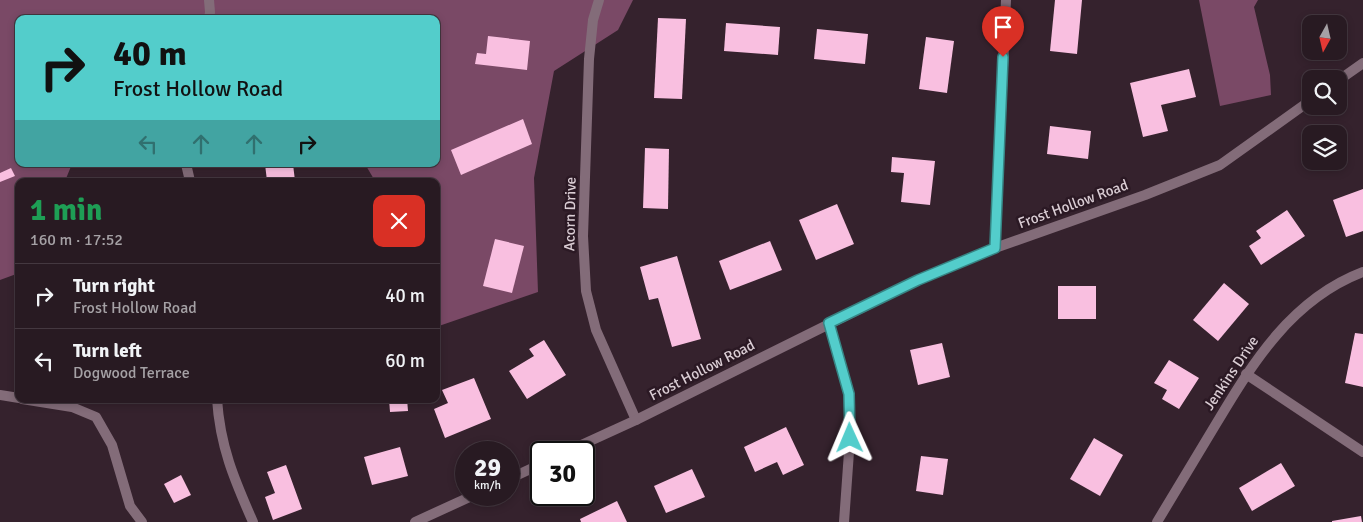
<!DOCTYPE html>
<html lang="en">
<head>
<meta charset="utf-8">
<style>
  :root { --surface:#281a22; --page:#34272f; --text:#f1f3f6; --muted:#a5a1a5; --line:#443840 }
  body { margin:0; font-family:Signika,sans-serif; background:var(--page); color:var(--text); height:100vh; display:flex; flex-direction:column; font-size:19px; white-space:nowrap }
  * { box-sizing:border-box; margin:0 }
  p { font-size:16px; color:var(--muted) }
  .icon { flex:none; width:28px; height:28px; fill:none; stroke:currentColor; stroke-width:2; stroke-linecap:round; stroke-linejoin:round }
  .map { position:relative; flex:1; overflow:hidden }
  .details { position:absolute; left:15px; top:178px; width:425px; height:225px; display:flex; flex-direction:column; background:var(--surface); border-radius:10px; box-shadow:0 2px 8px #0003,0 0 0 1px var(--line) }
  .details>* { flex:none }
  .top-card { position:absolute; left:15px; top:15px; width:425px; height:152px; border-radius:10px; box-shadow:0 2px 8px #0003,0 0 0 1px var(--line); background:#53cdcb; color:#111; overflow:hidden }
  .needle { width:32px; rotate:188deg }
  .buttons { position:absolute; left:1302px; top:15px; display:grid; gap:10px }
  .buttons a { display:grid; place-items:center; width:45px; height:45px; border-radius:10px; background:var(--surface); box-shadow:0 2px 8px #0003,0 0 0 1px var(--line); font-size:25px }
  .speed { position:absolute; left:455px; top:441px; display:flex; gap:10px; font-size:25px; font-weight:700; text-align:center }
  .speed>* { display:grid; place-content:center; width:65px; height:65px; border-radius:50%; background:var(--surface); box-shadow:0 2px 8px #0003,0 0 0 1px var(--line); line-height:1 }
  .speed small { font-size:12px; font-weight:400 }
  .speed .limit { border:2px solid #111; border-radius:8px; background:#fff; color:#111 }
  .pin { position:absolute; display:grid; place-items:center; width:42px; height:42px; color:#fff; margin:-51px -21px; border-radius:50% 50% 50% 0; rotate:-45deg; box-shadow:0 0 5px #0007 }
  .pin .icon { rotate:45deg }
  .me { position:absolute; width:55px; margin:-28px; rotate:359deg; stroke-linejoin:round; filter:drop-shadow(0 0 4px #0008) }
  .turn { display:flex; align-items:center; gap:18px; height:105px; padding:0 15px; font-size:22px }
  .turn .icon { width:65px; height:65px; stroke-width:2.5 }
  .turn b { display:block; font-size:35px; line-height:42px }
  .lanes { display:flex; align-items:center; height:48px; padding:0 15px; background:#0003; justify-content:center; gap:25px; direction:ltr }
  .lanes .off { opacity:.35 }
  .round { display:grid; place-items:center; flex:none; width:52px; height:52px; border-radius:10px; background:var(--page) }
  .headline { display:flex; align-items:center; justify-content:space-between; height:85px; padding:0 15px }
  h1 { font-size:30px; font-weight:700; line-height:38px; color:#1e9e55 }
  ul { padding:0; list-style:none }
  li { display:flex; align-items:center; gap:15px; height:65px; padding:0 15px; border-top:1px solid var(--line) }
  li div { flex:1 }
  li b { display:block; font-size:19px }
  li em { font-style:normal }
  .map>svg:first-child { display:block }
  .forest { fill:#7a4966 }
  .building { fill:#f9bfe0 }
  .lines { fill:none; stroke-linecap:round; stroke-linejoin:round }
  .service { stroke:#836c79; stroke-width:10 }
  .minor { stroke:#836c79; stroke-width:10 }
  .route-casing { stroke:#368584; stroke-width:12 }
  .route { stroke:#53cdcb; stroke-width:9 }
  .labels { text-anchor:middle; stroke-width:5; stroke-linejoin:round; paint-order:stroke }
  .street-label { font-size:15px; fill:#dacdd4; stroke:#2b1924 }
</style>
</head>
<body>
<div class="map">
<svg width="1363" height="522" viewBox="0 0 1363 522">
  <rect width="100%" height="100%" fill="#35222d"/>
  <!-- forest -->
  <g class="forest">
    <path d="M0 0H633L618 30 554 71 534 178 538 292 436 327V181H375L365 164H436V19H155L147 15 145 19H19V164H72L65 181H19V273L0 280Z"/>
    <path d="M1199 0H1258L1254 7 1270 75 1271 95 1220 106Z"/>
  </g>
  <!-- building -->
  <g class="building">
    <path d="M1055 0H1082L1077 54 1050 51Z"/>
    <path d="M658 18 686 19 682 99 654 98Z"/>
    <path d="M726 23 780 27 778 55 724 51Z"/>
    <path d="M817 29 868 34 865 64 814 59Z"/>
    <path d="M488 36 530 41 527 70 475 64 477 53 486 54Z"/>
    <path d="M926 37 954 41 947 93 919 89Z"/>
    <path d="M1189 69 1196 97 1161 105 1168 131 1143 137 1130 83Z"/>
    <path d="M523 119 532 144 461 175 451 150Z"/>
    <path d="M1050 126 1091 131 1088 159 1047 154Z"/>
    <path d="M645 148 669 149 668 209 643 208Z"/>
    <path d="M892 157 935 161 930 205 901 202 904 173 891 172Z"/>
    <path d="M265 164H293L295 181H267Z"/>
    <path d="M11 168 15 176 0 182V173Z"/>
    <path d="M1363 189V231L1346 237 1333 200Z"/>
    <path d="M837 204 854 244 816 260 799 220Z"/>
    <path d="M1287 210 1305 236 1261 265 1249 246 1261 238 1256 231Z"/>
    <path d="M495 239 524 246 512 293 483 286Z"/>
    <path d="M770 241 782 270 730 290 719 261Z"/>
    <path d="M677 256 701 339 672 347 658 298 649 300 640 267Z"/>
    <path d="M1224 283 1249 304 1218 341 1193 320Z"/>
    <rect x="1058" y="286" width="38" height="33"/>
    <path d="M1355 333 1363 334V387L1345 383Z"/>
    <path d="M544 340 566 375 527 399 509 371 534 356 529 349Z"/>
    <path d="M942 343 950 377 918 385 910 350Z"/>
    <path d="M1169 360 1199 378 1179 409 1162 399 1167 390 1154 383Z"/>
    <path d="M474 378 491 419 445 438 434 409 448 403 442 390Z"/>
    <path d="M389 399H407L408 411 390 412Z"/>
    <path d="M786 427 804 465 783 475 777 462 755 472 744 447Z"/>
    <path d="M1094 438 1123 455 1100 496 1070 479Z"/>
    <path d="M400 447 408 476 372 485 364 457Z"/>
    <path d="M921 456 948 459 943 495 916 491Z"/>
    <path d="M1281 463 1295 486 1252 511 1239 488Z"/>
    <path d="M286 465 302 509 273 520 265 497 275 493 267 472Z"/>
    <path d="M692 469 705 497 666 513 654 486Z"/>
    <path d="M181 475 191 495 174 503 164 484Z"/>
    <path d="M617 501 627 522H581L580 519Z"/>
    <path d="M1361 516 1362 522H1332V521Z"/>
  </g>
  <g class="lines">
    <!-- service -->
    <g class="service">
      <path d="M209 0 210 12 209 19"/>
      <path d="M186 164 190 181"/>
      <path d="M0 395 19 398"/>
      <path d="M22 399 72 407 96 417 112 445 130 506 142 522"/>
      <path d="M217 399C220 446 234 479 253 522"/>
    </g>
    <!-- minor -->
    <g class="minor">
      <path d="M599 0 593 20 589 59 583 236 586 291 596 330 636 420"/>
      <path d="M1339 80 1363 63"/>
      <path d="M995 248 1006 0"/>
      <path d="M829 323 849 393 850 438 844 522"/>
      <path d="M1246 374 1363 452"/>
      <path d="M566 452 636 420 918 280 995 248 1145 195 1220 165 1311 100"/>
      <path d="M509 479 541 464"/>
      <path d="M415 522 474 495"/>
      <path d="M1157 522C1177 489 1196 457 1216 424 1253 362 1292 299 1363 272"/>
    </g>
  </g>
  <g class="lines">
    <defs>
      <path id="route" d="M850 438 849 394 829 323 918 280 995 248 1003 57"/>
    </defs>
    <!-- route casing -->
    <use href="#route" class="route-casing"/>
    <!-- route -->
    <use href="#route" class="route"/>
  </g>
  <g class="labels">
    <!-- street labels -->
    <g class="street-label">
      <text transform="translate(1073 204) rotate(-20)" y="5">Frost Hollow Road</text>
      <text transform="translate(570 214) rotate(-89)" y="5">Acorn Drive</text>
      <text transform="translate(702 370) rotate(-27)" y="5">Frost Hollow Road</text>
      <text transform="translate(1231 373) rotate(-56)" y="5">Jenkins Drive</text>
    </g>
  </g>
</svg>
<div class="buttons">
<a><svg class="needle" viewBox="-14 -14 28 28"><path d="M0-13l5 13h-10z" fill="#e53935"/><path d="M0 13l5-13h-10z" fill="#a5a1a5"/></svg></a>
<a><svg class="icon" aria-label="search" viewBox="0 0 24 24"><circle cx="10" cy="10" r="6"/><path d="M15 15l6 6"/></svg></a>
<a><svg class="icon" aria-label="layers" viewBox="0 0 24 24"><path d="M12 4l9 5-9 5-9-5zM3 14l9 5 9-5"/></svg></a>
</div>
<div class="speed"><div>29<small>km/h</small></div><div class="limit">30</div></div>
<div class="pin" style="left:1003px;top:57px;background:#d93025"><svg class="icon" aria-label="arrive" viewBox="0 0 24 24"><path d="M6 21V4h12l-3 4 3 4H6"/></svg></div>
<svg class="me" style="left:850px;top:438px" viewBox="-20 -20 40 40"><path d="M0-17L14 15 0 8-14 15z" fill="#53cdcb" stroke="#fff" stroke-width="4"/></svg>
<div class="top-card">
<div class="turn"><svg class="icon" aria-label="right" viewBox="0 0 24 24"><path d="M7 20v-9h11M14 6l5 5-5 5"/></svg><div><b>40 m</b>Frost Hollow Road</div></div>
<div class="lanes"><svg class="icon off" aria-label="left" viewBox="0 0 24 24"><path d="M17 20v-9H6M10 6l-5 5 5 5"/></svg><svg class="icon off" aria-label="ahead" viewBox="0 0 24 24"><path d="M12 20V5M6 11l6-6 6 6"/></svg><svg class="icon off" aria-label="ahead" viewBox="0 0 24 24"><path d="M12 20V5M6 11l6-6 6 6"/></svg><svg class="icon" aria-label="right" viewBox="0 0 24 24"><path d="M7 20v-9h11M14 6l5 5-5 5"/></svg></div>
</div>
<section class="details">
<div class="headline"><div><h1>1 min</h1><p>160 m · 17:52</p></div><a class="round" style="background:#d93025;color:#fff"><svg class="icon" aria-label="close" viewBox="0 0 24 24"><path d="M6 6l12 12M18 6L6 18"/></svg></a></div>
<ul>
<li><svg class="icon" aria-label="right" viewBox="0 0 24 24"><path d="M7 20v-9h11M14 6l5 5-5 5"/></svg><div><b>Turn right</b><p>Frost Hollow Road</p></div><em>40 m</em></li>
<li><svg class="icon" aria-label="left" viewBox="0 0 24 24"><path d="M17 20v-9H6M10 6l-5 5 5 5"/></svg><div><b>Turn left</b><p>Dogwood Terrace</p></div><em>60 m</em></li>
</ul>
</section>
</div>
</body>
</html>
